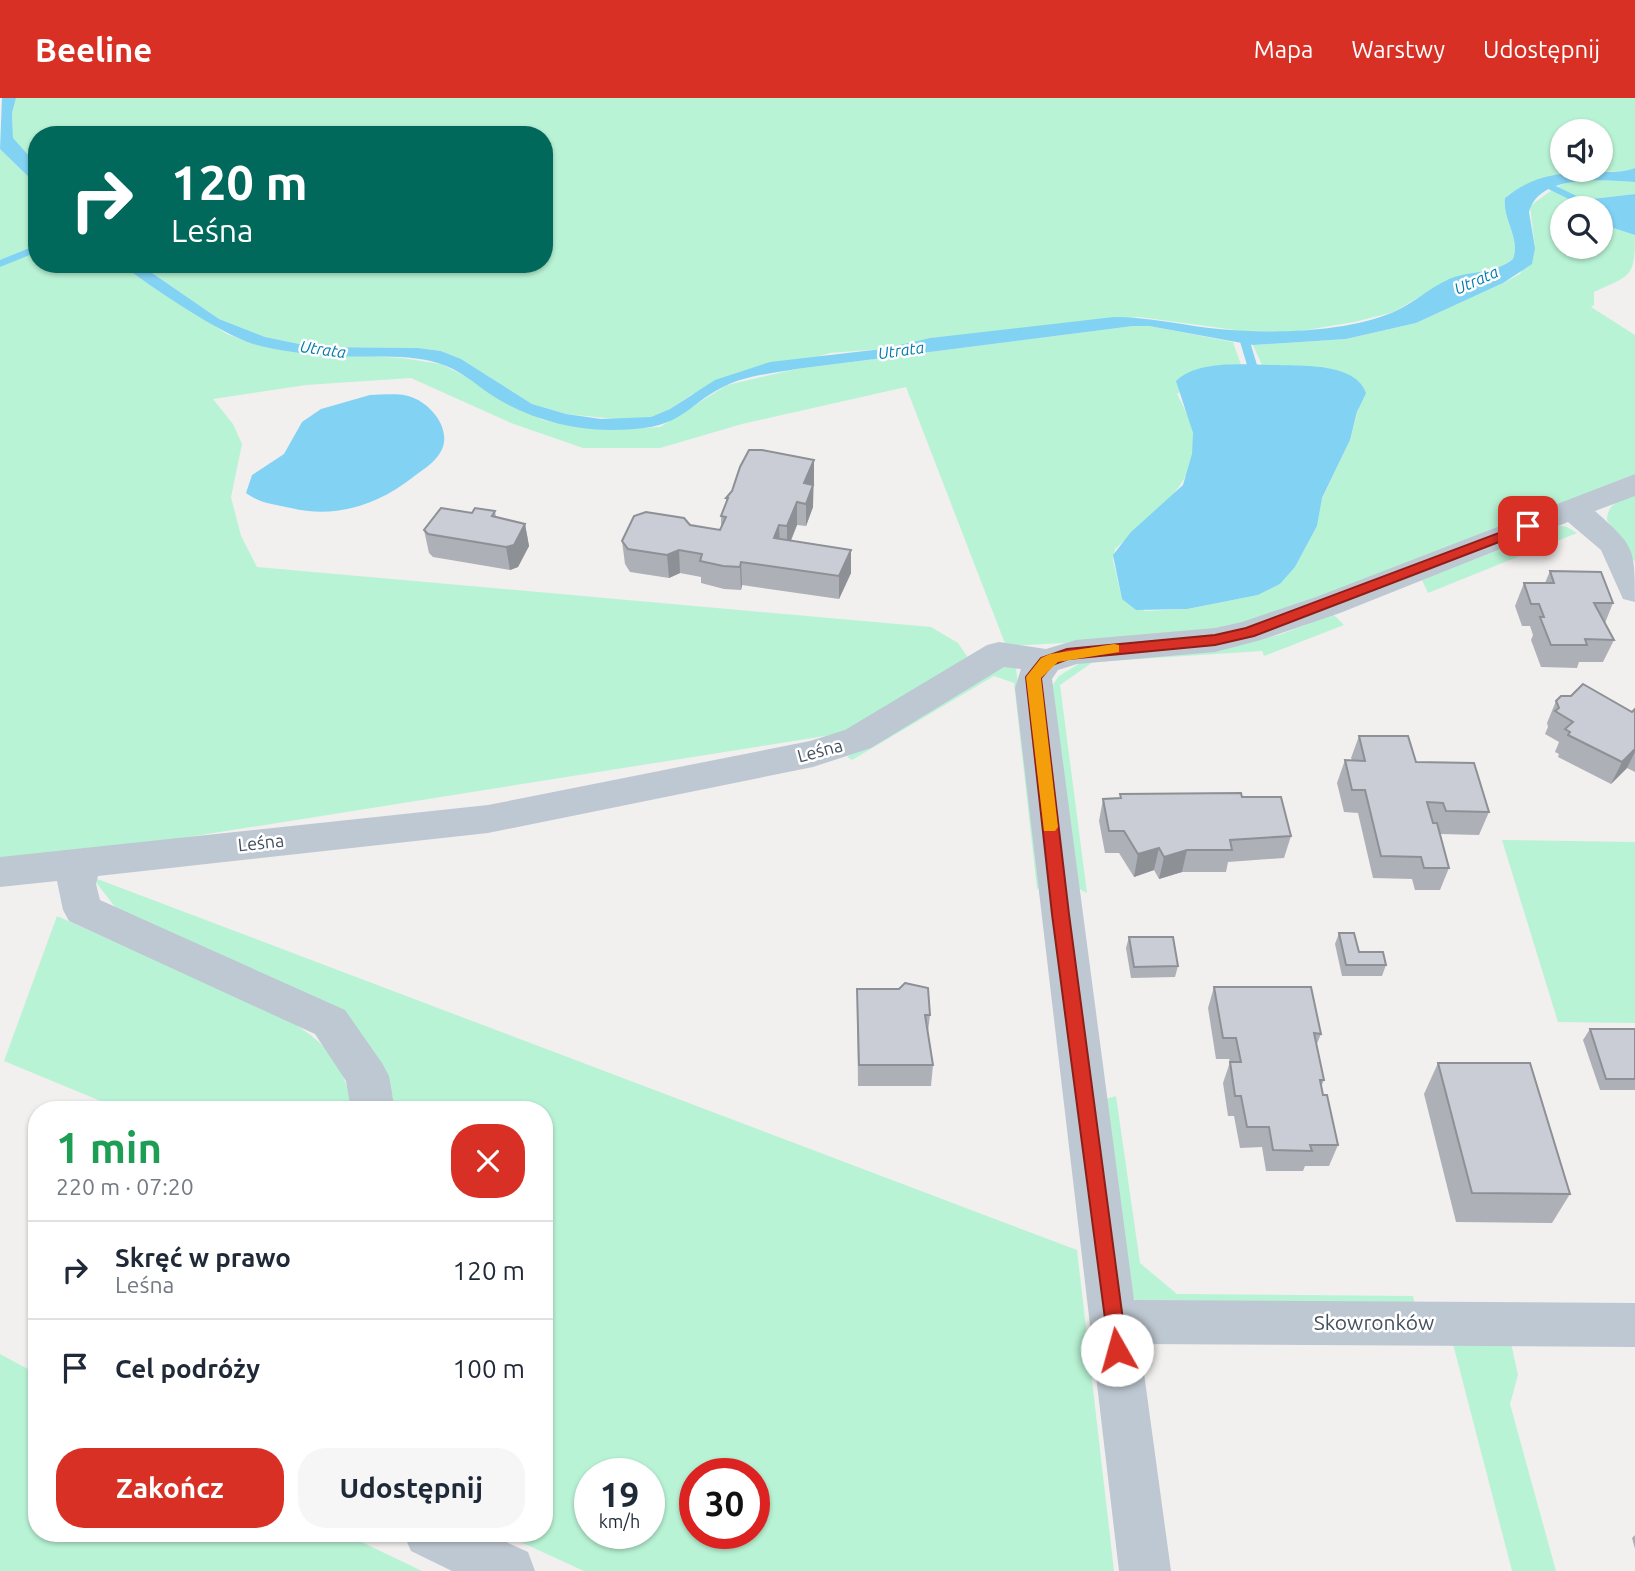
<!DOCTYPE html>
<html lang="pl">
<head>
<meta charset="utf-8">
<style>
  :root { --surface:#fff; --page:#f6f6f7; --text:#1f2937; --muted:#747a83; --line:#e0e1e3; --accent:#d93025 }
  body { margin:0; font-family:Ubuntu,sans-serif; background:var(--page); color:var(--text); height:100vh; display:flex; flex-direction:column; font-size:26px; white-space:nowrap }
  * { box-sizing:border-box; margin:0 }
  p { font-size:23px; color:var(--muted) }
  .icon { flex:none; width:38px; height:38px; fill:none; stroke:currentColor; stroke-width:2; stroke-linecap:round; stroke-linejoin:round }
  .map { position:relative; flex:1; overflow:hidden }
  .panel { position:absolute; left:28px; top:1003px; width:525px; height:441px; display:flex; flex-direction:column; background:var(--surface); border-radius:28px; box-shadow:0 2px 5px #0004 }
  .panel>* { flex:none }
  .banner { position:absolute; left:28px; top:28px; width:525px; height:147px; border-radius:28px; box-shadow:0 2px 5px #0004; background:#00695c; color:#fff; overflow:hidden }
  .tools { position:absolute; left:1550px; top:21px; display:grid; gap:14px }
  .tools a { display:grid; place-items:center; width:63px; height:63px; border-radius:50%; background:var(--surface); box-shadow:0 2px 5px #0004; font-size:35px }
  .speed { position:absolute; left:574px; top:1360px; display:flex; gap:14px; font-size:35px; font-weight:700; text-align:center }
  .speed>* { display:grid; place-content:center; width:91px; height:91px; border-radius:50%; background:var(--surface); box-shadow:0 2px 5px #0004; line-height:1 }
  .speed small { font-size:18px; font-weight:400 }
  .speed .limit { border:10px solid #d22; background:#fff; color:#111 }
  .pin { position:absolute; display:grid; place-items:center; width:60px; height:60px; color:#fff; margin:-30px; border-radius:14px; box-shadow:0 4px 10px #0006 }
  .me { position:absolute; width:77px; margin:-38px; rotate:353deg; stroke-linejoin:round; filter:drop-shadow(0 0 5px #0008) }
  .turn { display:flex; align-items:center; gap:24px; height:147px; padding:0 28px; font-size:32px }
  .turn .icon { width:91px; height:91px; stroke-width:2.5 }
  .turn b { display:block; font-size:49px; line-height:60px }
  .round { display:grid; place-items:center; flex:none; width:74px; height:74px; border-radius:28px; background:var(--page) }
  .headline { display:flex; align-items:center; justify-content:space-between; height:119px; padding:0 28px }
  h1 { font-size:42px; font-weight:600; line-height:52px; color:#1e9e55 }
  .button { display:flex; gap:14px; margin-top:auto; padding:14px 28px }
  .button a { flex:1; height:80px; border-radius:28px; background:var(--accent); color:#fff; font-size:28px; font-weight:600; line-height:80px; text-align:center }
  .button a+a { background:var(--page); color:var(--text) }
  ul { padding:0; list-style:none }
  li { display:flex; align-items:center; gap:21px; height:98px; padding:0 28px; border-top:2px solid var(--line) }
  li div { flex:1 }
  li b { display:block; font-size:26px }
  li em { font-style:normal }
  header { display:flex; align-items:center; gap:42px; box-sizing:border-box; height:98px; padding:0 35px; background:var(--accent); color:#fff }
  header strong { font-size:33px }
  nav { display:flex; gap:38px; margin-inline-start:auto; font-size:24px }
  .map>svg:first-child { display:block }
  .green { fill:#b9f3d5; fill-rule:evenodd }
  .water { fill:#82d2f4 }
  .lines { fill:none; stroke-linecap:round; stroke-linejoin:round }
  .stream { fill:#82d2f4; fill-rule:evenodd }
  .minor { fill:#bec8d2; fill-rule:evenodd }
  .wall { fill:#aeb0b7 }
  .shaded-wall { fill:#8d9095 }
  .building { fill:#cacdd5; stroke:#8d9095; stroke-width:2 }
  .route { fill:#d93025; stroke:#8d1f18; stroke-width:2 }
  .slow { fill:#f59e0b }
  .labels { text-anchor:middle; stroke-width:5; stroke-linejoin:round; paint-order:stroke }
  .far-water-label { font-size:16px; font-style:italic; fill:#017aae; stroke:#fff }
  .street-label { font-size:18px; fill:#45505e; stroke:#fff }
  .near-street-label { font-size:21px; fill:#45505e; stroke:#fff }
</style>
</head>
<body>
<header>
<strong>Beeline</strong>
<nav><a>Mapa</a><a>Warstwy</a><a>Udostępnij</a></nav>
</header>
<div class="map">
<svg width="1635" height="1473" viewBox="0 0 1635 1473">
  <rect width="100%" height="100%" fill="#f2efef"/>
  <!-- green -->
  <g class="green">
    <path d="M16 0H1635V70C1623 75 1610 73 1597 74 1562 74 1533 77 1505 100 1502 121 1521 140 1513 161L1493 173 1447 182 1394 214 1354 224 1295 234 1243 233 1139 219 930 240 882 251 830 255 692 296 670 311 651 319 626 322 566 316 532 306 461 261 441 253 418 250 314 249 265 239 219 221 139 166H544V37H37V67L13 41 12 15ZM1563 33H1601V72H1563Z"/>
    <path d="M0 51 37 87V166H121L227 236 253 246 287 253 402 260 441 266 474 283 491 296 543 322 563 326 602 332 660 329 727 287 796 271 1133 228H1149L1233 244 1241 267 1219 269 1177 296C1184 309 1190 321 1193 336 1203 383 1146 424 1115 451L1113 462 1122 501 1145 513 1187 511 1258 497 1280 486 1295 469 1317 428 1319 407 1350 342 1360 305 1337 273 1262 267 1253 247 1346 241 1416 225 1503 185 1520 176 1535 150 1530 108 1552 92 1578 104V110H1563V149H1601V126L1635 137C1635 180 1631 177 1594 194V207L1591 209 1635 237V376L1348 489 1225 531 1120 542 1006 548 906 289 742 326 660 350H583L511 325 411 280 306 287 213 301 233 326 242 346 231 399 241 438 257 469 931 529 958 545 971 564 850 634 0 769Z"/>
    <path d="M1587 81 1635 84V96L1583 102 1557 89 1568 83Z"/>
    <path d="M1635 397V464L1607 422C1607 405 1621 402 1635 397Z"/>
    <path d="M1554 427 1567 429 1577 435 1428 495 1421 480Z"/>
    <path d="M1333 516 1344 527 1264 558 1262 553 1093 564 1060 587 1087 795 1072 787 1051 589 1059 578 1080 565 1234 548 1282 536Z"/>
    <path d="M1004 566 1016 570 1043 789 1037 791 1014 585 994 578 852 662 847 659 989 571Z"/>
    <path d="M1502 742 1635 744V925L1558 924Z"/>
    <path d="M92 779 1077 1152 1114 1473H584L501 1435H544V1012L394 1011 393 999 373 952 118 813ZM590 1376H649V1435H590ZM695 1376H754V1435H695Z"/>
    <path d="M57 818 285 920C329 947 340 961 354 1011H120L4 963Z"/>
    <path d="M1116 998 1140 1165 1177 1196 1413 1198 1415 1208 1141 1206 1125 1194 1102 1002Z"/>
    <path d="M1511 1245 1518 1277 1510 1306 1556 1473H1512L1453 1246Z"/>
    <path d="M0 1256 37 1276V1435H343L422 1473H0Z"/>
  </g>
  <!-- water -->
  <g class="water">
    <path d="M2 0H16L12 15 13 40 37 67V87L0 51Z"/>
    <path d="M1635 70V84C1606 82 1539 75 1529 114L1535 150 1532 166 1503 185 1416 225 1346 241 1253 247 1149 228H1133L796 271C774 275 750 277 729 286 689 304 686 327 635 331 586 336 534 324 493 298 475 286 459 271 438 265 405 255 367 260 332 258 306 256 279 253 253 246 219 235 151 189 121 166H139L219 221 265 239 314 249 418 250 441 253 461 261 532 306 566 316 601 321 651 319 670 311 715 282 770 264 882 251 930 240 1114 219C1147 219 1177 226 1209 230 1266 236 1340 236 1394 214 1414 205 1429 190 1449 181 1471 172 1493 177 1513 161 1521 140 1502 121 1505 100 1535 75 1566 74 1603 74 1614 74 1625 74 1635 70Z"/>
    <path d="M1635 96V137L1601 126V110H1578V104L1583 102Z"/>
    <path d="M1277 267C1303 268 1356 265 1366 295L1357 314 1350 342 1322 400 1317 428 1295 469 1280 486 1258 497 1187 511 1136 512 1122 501 1113 457 1131 434 1183 387 1192 356 1193 335 1176 283C1198 261 1248 267 1277 267Z"/>
    <path d="M370 297C382 297 396 295 408 298 431 304 454 333 440 355 433 366 422 372 412 380 377 407 335 421 291 410 274 406 261 406 246 395L252 377 284 356 302 324 321 311Z"/>
  </g>
  <g class="lines">
    <!-- stream -->
    <g class="stream">
      <path d="M1543 82 1583 101 1585 103 1577 105 1540 87 1538 85Z"/>
      <path d="M37 147V154L0 169V162Z"/>
      <path d="M1243 234 1248 237 1257 267 1256 269 1252 270 1247 267 1238 237Z"/>
    </g>
    <!-- minor -->
    <g class="minor">
      <path d="M1635 376V398L1595 413C1635 449 1635 449 1635 504L1623 501 1601 452 1568 424 1340 515 1261 542 1215 554 1077 566 1058 572 1052 581 1134 1202 1635 1205V1249L1140 1246 1171 1473H1119L1015 590 1021 571 1004 569 871 650 813 669 488 735 98 778 96 786 100 802 345 912 382 965 389 978 395 1012H351L346 983 315 936 69 823 63 812 57 783 0 789V759L488 707 810 643 845 632 987 547 999 544 1046 551 1076 542 1215 530 1242 524 1316 499Z"/>
      <path d="M403 1435H486L528 1454 535 1473H452L411 1453Z"/>
    </g>
  </g>
  <!-- wall -->
  <g class="wall">
    <path d="M814 385 813 409 806 428 797 427 791 443 851 475 839 501 742 487 741 492 724 491 701 485V479L680 475 669 480 630 474 625 466 622 443 690 427 720 432 721 429V418L726 405V400Z"/>
    <path d="M495 413 496 419 525 426 529 448 518 469 510 472 433 459 429 455 424 432 472 415Z"/>
    <path d="M1550 473 1613 505 1605 525 1614 542 1603 564H1579L1577 570 1541 569 1531 542 1533 537 1530 528H1522L1515 508 1524 485H1545Z"/>
    <path d="M1556 603 1632 614 1635 611V674L1627 670 1611 686 1558 659 1559 656 1555 654 1559 644 1545 636 1548 629 1547 625Z"/>
    <path d="M1359 638 1416 664 1489 714 1479 737 1440 736 1449 770 1440 792H1415L1412 781 1373 780 1358 715 1344 714 1337 685 1345 662H1352L1351 660Z"/>
    <path d="M1120 696 1242 699 1291 738 1284 760 1228 764 1226 774H1182L1159 781 1154 772 1134 779 1119 755H1105L1099 723 1103 701 1120 700Z"/>
    <path d="M1339 835 1359 854 1386 867 1382 878H1342L1335 846Z"/>
    <path d="M1129 839 1178 868 1175 879 1131 880 1126 850Z"/>
    <path d="M1214 889 1321 936 1316 948 1324 982 1321 989 1338 1047 1329 1068H1305L1303 1073H1266L1262 1049 1240 1050 1234 1018H1228L1223 985 1230 964 1229 961H1216L1208 910Z"/>
    <path d="M857 891 930 917 928 934 933 967 931 988H858Z"/>
    <path d="M1590 931H1635V992H1600L1583 942Z"/>
    <path d="M1438 965 1570 1096 1552 1125 1456 1124 1424 996Z"/>
    <path d="M1635 1437V1451L1632 1440Z"/>
  </g>
  <!-- shaded-wall -->
  <g class="shaded-wall">
    <path d="M814 362V385L805 405 804 385Z"/>
    <path d="M813 387V409L806 428V406Z"/>
    <path d="M797 404V427L787 451V428Z"/>
    <path d="M525 426 529 448 518 469 510 472 506 449Z"/>
    <path d="M779 427 780 450 774 440Z"/>
    <path d="M679 452 680 475 669 480 667 457Z"/>
    <path d="M851 452V475L839 501V478Z"/>
    <path d="M741 464 742 487 741 492 740 469Z"/>
    <path d="M1635 651V654L1627 670 1611 686 1622 664Z"/>
    <path d="M1159 750 1154 772 1134 779 1138 756Z"/>
    <path d="M1187 752 1182 774 1159 781 1164 759Z"/>
  </g>
  <!-- building -->
  <g class="building">
    <path d="M749 352H762L814 362 804 385 813 387 806 406 797 404 787 428 779 427 774 440 851 452 839 478 741 464 740 469 723 468 700 463 702 456 679 452 667 457 628 451 622 443 634 418 646 414 684 420 690 427 720 432 726 419 721 418 728 400H726L732 393 740 369Z"/>
    <path d="M441 410 472 415 475 410 495 413 492 418 525 426 514 447 506 449 428 436 424 432Z"/>
    <path d="M1550 473 1601 474 1613 505H1594L1614 542 1585 541 1587 547H1551L1540 519H1544L1539 506H1531L1524 485H1554Z"/>
    <path d="M1583 586 1632 614 1635 611V651L1622 664 1568 637 1570 634 1565 631 1573 624 1555 613 1559 610 1556 603 1561 598H1571Z"/>
    <path d="M1359 638H1408L1416 664 1474 665 1489 714 1446 713 1443 705 1427 704 1433 725H1437L1449 770H1424L1421 759 1381 758 1365 692H1352L1345 662 1365 663Z"/>
    <path d="M1241 695 1242 699H1281L1291 738 1230 742 1232 752H1187L1164 759 1159 750 1138 756 1124 733H1109L1103 701 1121 700 1120 696Z"/>
    <path d="M1339 835H1354L1359 854H1383L1386 867H1346Z"/>
    <path d="M1129 839H1173L1178 868 1134 869Z"/>
    <path d="M905 885 928 890 930 917H925L933 967H859L857 891H899Z"/>
    <path d="M1214 889H1311L1321 936 1314 935 1324 982H1320L1323 997H1327L1338 1047H1310L1312 1053 1273 1052 1269 1029H1247L1241 998H1235L1230 964H1241L1236 940H1223Z"/>
    <path d="M1590 931H1635V981H1606Z"/>
    <path d="M1438 965H1530L1570 1096 1472 1095Z"/>
  </g>
  <!-- route -->
  <path class="route" d="M1528 424 1533 425V431L1254 538 1215 547 1068 561 1052 567 1041 580 1069 816 1127 1252 1124 1259 1117 1261 1110 1259 1052 816 1026 579 1041 560 1067 551 1215 537 1246 530Z"/>
  <!-- slow -->
  <path class="slow" d="M1114 546 1119 547V554L1058 564 1041 580 1058 729 1055 733H1044L1026 579 1041 560 1050 556Z"/>
  <g class="labels">
    <!-- far-water labels -->
    <g class="far-water-label">
      <text transform="translate(1476 182) rotate(-24)" y="6">Utrata</text>
      <text transform="translate(323 251) rotate(8)" y="6">Utrata</text>
      <text transform="translate(901 252) rotate(-8)" y="6">Utrata</text>
    </g>
    <!-- street labels -->
    <g class="street-label">
      <text transform="translate(820 653) rotate(-15)" y="6">Leśna</text>
      <text transform="translate(261 745) rotate(-6)" y="6">Leśna</text>
    </g>
    <!-- near-street labels -->
    <g class="near-street-label">
      <text x="1374" y="1232">Skowronków</text>
    </g>
  </g>
</svg>
<div class="tools">
<a><svg class="icon" aria-label="sound" viewBox="0 0 24 24"><path d="M4 9h4l5-4v14l-5-4H4zM17 9q2 3 0 6"/></svg></a>
<a><svg class="icon" aria-label="search" viewBox="0 0 24 24"><circle cx="10" cy="10" r="6"/><path d="M15 15l6 6"/></svg></a>
</div>
<div class="speed"><div>19<small>km/h</small></div><div class="limit">30</div></div>
<div class="pin" style="left:1528px;top:428px;background:#d93025"><svg class="icon" aria-label="arrive" viewBox="0 0 24 24"><path d="M6 21V4h12l-3 4 3 4H6"/></svg></div>
<svg class="me" style="left:1117px;top:1252px" viewBox="-20 -20 40 40"><circle r="19" fill="#fff"/><path d="M0-13L10 11 0 6-10 11z" fill="#d93025"/></svg>
<div class="banner">
<div class="turn"><svg class="icon" aria-label="right" viewBox="0 0 24 24"><path d="M7 20v-9h11M14 6l5 5-5 5"/></svg><div><b>120 m</b>Leśna</div></div>
</div>
<section class="panel">
<div class="headline"><div><h1>1 min</h1><p>220 m · 07:20</p></div><a class="round" style="background:#d93025;color:#fff"><svg class="icon" aria-label="close" viewBox="0 0 24 24"><path d="M6 6l12 12M18 6L6 18"/></svg></a></div>
<ul>
<li><svg class="icon" aria-label="right" viewBox="0 0 24 24"><path d="M7 20v-9h11M14 6l5 5-5 5"/></svg><div><b>Skręć w prawo</b><p>Leśna</p></div><em>120 m</em></li>
<li><svg class="icon" aria-label="arrive" viewBox="0 0 24 24"><path d="M6 21V4h12l-3 4 3 4H6"/></svg><div><b>Cel podróży</b></div><em>100 m</em></li>
</ul>
<div class="button"><a>Zakończ</a><a>Udostępnij</a></div>
</section>
</div>
</body>
</html>
